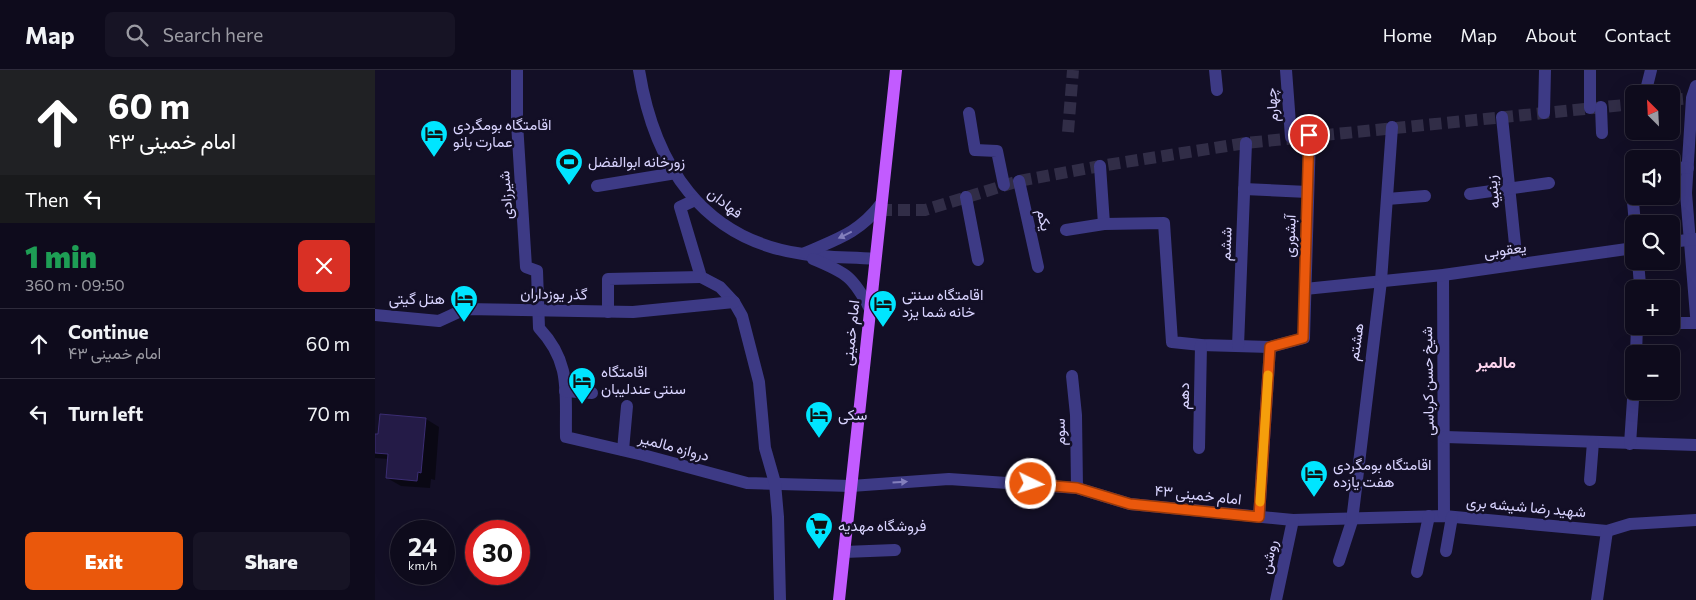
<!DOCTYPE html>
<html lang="en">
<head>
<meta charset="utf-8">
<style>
  :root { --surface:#0e0b1c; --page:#171425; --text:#f1f3f6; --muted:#9b9ba3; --line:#2e2b3b; --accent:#ea580c }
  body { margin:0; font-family:Commissioner,Vazirmatn,sans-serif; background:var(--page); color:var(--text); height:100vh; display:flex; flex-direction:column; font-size:19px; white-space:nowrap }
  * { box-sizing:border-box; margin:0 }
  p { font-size:16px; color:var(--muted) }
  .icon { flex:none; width:28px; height:28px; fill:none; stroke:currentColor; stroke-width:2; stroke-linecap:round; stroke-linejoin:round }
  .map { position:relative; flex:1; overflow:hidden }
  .panel { display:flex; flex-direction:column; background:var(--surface); width:375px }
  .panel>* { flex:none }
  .top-card { background:#202124; color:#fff; overflow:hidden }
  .needle { width:32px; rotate:336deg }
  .buttons { position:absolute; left:1250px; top:15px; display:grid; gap:10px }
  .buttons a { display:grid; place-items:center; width:55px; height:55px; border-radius:8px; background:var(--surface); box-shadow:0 5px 20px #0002,0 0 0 1px var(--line); font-size:25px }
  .speed { position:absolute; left:15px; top:450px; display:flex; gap:10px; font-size:25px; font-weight:700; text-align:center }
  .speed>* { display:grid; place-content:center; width:65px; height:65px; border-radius:50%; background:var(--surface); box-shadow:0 5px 20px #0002,0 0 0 1px var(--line); line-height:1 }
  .speed small { font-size:12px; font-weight:400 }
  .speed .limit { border:8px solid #d22; background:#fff; color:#111 }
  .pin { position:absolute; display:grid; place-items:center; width:42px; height:42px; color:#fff; margin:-21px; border:2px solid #fff; border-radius:50%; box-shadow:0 1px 5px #0007 }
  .me { position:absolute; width:55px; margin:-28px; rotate:94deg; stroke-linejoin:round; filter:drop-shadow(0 0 4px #0008) }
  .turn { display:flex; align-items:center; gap:18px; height:105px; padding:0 25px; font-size:22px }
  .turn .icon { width:65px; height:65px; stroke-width:2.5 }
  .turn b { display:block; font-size:35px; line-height:42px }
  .then { display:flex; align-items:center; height:48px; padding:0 25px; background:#0003; gap:10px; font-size:19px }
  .round { display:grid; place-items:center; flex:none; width:52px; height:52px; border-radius:8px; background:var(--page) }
  .headline { display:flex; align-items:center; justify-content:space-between; height:85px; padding:0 25px }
  h1 { font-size:30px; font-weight:800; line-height:38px; color:#1e9e55 }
  .cta { display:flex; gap:10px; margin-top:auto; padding:10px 25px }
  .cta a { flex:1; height:58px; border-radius:8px; background:var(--accent); color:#fff; font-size:20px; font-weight:800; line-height:58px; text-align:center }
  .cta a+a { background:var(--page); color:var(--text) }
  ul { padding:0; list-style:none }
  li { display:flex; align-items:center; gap:15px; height:70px; padding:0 25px; border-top:1px solid var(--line) }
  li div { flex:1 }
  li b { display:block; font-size:19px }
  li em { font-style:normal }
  header { display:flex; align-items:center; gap:30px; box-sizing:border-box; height:70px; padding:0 25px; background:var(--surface); border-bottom:1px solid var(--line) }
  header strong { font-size:24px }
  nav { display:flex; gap:28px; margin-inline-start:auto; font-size:18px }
  .search { width:350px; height:45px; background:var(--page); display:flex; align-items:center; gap:12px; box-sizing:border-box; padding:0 18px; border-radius:8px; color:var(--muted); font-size:19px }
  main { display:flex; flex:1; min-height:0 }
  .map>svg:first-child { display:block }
  .shadow { fill:#0007 }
  .building { fill:#241b47; stroke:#3b2d73 }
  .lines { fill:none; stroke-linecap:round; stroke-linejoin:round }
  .minor-tunnel { stroke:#312d47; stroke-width:12; stroke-dasharray:12 6; stroke-linecap:butt }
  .minor { stroke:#3d3a85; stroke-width:12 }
  .major { stroke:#c25bff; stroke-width:12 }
  .oneway { fill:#837fbc }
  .route-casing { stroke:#983908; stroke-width:12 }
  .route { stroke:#ea580c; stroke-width:9 }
  .slow { stroke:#f59e0b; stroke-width:9 }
  .labels { text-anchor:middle; stroke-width:5; stroke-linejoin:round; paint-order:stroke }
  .street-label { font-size:15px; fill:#d9d4ff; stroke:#130f26 }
  .poi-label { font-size:15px; fill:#d9d4ff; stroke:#130f26; text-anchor:start }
  .neighbourhood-label { font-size:16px; font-weight:bold; fill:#ffd6f0; stroke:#130f26 }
</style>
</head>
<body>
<header>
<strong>Map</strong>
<div class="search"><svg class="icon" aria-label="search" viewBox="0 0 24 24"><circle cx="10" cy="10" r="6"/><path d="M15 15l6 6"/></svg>Search here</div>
<nav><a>Home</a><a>Map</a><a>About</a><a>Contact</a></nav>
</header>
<main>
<section class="panel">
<div class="top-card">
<div class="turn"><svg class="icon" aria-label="ahead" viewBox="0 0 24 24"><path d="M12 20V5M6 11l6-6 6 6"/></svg><div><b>60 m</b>امام خمینی ۴۳</div></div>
<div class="then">Then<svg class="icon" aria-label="left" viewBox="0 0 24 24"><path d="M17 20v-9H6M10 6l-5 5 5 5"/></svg></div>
</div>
<div class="headline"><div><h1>1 min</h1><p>360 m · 09:50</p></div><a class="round" style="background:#d93025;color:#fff"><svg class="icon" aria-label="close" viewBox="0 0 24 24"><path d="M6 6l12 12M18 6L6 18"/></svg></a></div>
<ul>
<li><svg class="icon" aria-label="ahead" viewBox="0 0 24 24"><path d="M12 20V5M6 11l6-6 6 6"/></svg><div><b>Continue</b><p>امام خمینی ۴۳</p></div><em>60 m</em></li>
<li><svg class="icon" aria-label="left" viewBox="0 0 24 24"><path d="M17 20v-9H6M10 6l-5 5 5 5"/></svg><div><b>Turn left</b></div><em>70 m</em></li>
</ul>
<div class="cta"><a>Exit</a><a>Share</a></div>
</section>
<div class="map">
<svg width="1321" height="530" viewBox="0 0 1321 530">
  <rect width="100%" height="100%" fill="#130f26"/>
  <!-- shadow -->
  <path class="shadow" d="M51 349 64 357 60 410 56 409 55 418 26 416 12 408 14 389 0 388V365Z"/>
  <!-- building -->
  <path class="building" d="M5 344 51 348 46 403 43 402 42 411 11 408 13 384 0 383V364H3Z"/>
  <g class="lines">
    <!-- minor-tunnel -->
    <g class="minor-tunnel">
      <path d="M1296 30 1317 28"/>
      <path d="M693 62 698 0"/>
      <path d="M505 140H550L644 111 725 96 871 73 1259 34"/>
    </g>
    <!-- minor -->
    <g class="minor">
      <path d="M142 0V53L151 197 162 201 164 258C197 293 190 323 191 367L268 385 372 413 476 416 574 409 702 418 755 434 918 450 1069 446 1232 461 1255 454 1321 450"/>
      <path d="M264 0C279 94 327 170 428 184 452 188 476 187 500 189"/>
      <path d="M840 0 842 20"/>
      <path d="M911 0 916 67"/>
      <path d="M1215 0V38"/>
      <path d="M1321 16 1317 28 1311 123 1321 246"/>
      <path d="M1270 24 1276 0"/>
      <path d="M1226 37 1227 63"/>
      <path d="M594 43 600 80 622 81 629 115"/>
      <path d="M1169 43 1170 0"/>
      <path d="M1127 47 1142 194"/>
      <path d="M725 96 729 154"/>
      <path d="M1296 97 1313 98"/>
      <path d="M644 111 663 197"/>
      <path d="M222 116 301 103"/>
      <path d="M869 119 933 122"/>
      <path d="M1259 121H1257L1260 154"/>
      <path d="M1095 124 1174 113"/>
      <path d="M591 127 603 190"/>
      <path d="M1012 129 1050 126"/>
      <path d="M320 130 305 137 326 207 345 217 359 232 367 246 384 312 390 378 400 413 403 447 405 530"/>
      <path d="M691 160 729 154 789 153 797 272 826 275 895 277 929 268 935 65"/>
      <path d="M1296 172 1321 169"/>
      <path d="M430 183C462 169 484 163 506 134"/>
      <path d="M438 189C472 203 478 207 495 239"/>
      <path d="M1263 191 1265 215"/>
      <path d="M1068 205 1069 446"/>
      <path d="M930 219 1068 205 1259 178"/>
      <path d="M233 242V209L326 207"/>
      <path d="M0 245 64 251 90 239 258 242 359 232"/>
      <path d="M1296 253H1321"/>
      <path d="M863 276 871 73"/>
      <path d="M1261 284 1262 256"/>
      <path d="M697 306 701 345 702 418"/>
      <path d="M190 321 217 323"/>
      <path d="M1070 367 1321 375"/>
      <path d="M1255 374 1259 315"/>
      <path d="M824 378 826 275"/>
      <path d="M248 380 252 336"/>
      <path d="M1215 410 1218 372"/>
      <path d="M884 447 895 277"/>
      <path d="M1071 481 1077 447"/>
      <path d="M469 482 520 480"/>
      <path d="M964 491 977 451 1006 211 1017 57"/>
      <path d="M1042 502 1054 446"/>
      <path d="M901 530 918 450"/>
      <path d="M1222 530 1232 461"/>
    </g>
    <!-- major -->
    <path class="major" d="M464 530 521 0"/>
  </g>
  <!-- one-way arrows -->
  <defs><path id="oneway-solid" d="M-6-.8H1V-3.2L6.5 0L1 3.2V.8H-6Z" transform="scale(1.25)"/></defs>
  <g class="oneway">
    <use href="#oneway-solid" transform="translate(470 165) rotate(154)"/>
    <use href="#oneway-solid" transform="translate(525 412) rotate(-4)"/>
  </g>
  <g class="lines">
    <defs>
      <path id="route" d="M656 414 702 418 755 434 884 447 895 277 928 268 934 65"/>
    </defs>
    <!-- route casing -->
    <use href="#route" class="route-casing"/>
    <!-- route -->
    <use href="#route" class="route"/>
    <!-- slow -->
    <path class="slow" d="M885 432 893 305"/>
  </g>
  <!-- icons -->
  <defs>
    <symbol id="hotel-pin" viewBox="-11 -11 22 30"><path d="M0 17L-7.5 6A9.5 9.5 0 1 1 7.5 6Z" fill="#00e5ff" stroke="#130f26"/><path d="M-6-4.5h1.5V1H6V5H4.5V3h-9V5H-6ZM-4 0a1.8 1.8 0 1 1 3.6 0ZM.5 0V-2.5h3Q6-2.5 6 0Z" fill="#111"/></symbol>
    <symbol id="stadium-pin" viewBox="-11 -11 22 30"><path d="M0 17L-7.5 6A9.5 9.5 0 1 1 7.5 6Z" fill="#00e5ff" stroke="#130f26"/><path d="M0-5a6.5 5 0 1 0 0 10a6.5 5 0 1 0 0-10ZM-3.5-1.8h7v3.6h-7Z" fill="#111"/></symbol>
    <symbol id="supermarket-pin" viewBox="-11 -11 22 30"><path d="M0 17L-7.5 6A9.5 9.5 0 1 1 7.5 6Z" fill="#00e5ff" stroke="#130f26"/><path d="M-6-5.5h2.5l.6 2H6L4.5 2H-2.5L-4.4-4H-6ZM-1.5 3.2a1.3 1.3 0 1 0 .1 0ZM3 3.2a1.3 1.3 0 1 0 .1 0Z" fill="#111"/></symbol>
  </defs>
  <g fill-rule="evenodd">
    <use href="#hotel-pin" x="43" y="48" width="32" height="43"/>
    <use href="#stadium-pin" x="178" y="76" width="32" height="43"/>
    <use href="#hotel-pin" x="73" y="213" width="32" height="43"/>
    <use href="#hotel-pin" x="492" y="218" width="32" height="43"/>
    <use href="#hotel-pin" x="191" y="295" width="32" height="43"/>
    <use href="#hotel-pin" x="428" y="329" width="32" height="43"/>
    <use href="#hotel-pin" x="923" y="388" width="32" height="43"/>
    <use href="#supermarket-pin" x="428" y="440" width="32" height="43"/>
  </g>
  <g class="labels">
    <!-- street labels -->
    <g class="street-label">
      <text transform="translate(897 35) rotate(-94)" y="5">چهارم</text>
      <text transform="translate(1118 122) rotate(-96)" y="5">زینبیه</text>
      <text transform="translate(131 125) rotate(-94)" y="5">شیرزادی</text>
      <text transform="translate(350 133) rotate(38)" y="5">فهادان</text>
      <text transform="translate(669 150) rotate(77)" y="5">یکم</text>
      <text transform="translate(915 166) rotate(-88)" y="5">آبشوری</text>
      <text transform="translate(851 174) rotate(-88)" y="5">ششم</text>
      <text transform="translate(1130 180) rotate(-8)" y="5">یعقوبی</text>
      <text transform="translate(179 224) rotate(1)" y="5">گذر يوزداران</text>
      <text transform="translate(476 263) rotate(-84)" y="5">امام خمینی</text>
      <text transform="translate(981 272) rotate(-82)" y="5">هشتم</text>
      <text transform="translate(1053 311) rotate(-91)" y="5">شیخ حسن کرباسی</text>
      <text transform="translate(809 326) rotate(-89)" y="5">دهم</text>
      <text transform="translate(685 362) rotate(-91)" y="5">سوم</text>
      <text transform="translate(299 377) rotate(15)" y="5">دروازه مالمیر</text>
      <text transform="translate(823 425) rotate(6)" y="5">امام خمینی ۴۳</text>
      <text transform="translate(1151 437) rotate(5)" y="5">شهید رضا شیشه بری</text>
      <text transform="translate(894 487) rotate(-78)" y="5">روشن</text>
    </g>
    <!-- poi labels -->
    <g class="poi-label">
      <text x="78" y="60">اقامتگاه بومگردی<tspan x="78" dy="17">عمارت بانو</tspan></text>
      <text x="213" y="97">زورخانه ابوالفضل</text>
      <text x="527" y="230">اقامتگاه سنتی<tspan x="527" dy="17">خانه شما یزد</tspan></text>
      <text x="70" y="234" text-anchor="end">هتل گیتی</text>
      <text x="226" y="307">اقامتگاه<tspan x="226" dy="17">سنتی عندلیبان</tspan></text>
      <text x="463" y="350">سکی</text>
      <text x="958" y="400">اقامتگاه بومگردی<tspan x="958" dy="17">هفت یازده</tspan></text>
      <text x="463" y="461">فروشگاه مهدیه</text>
    </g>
    <!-- neighbourhood labels -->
    <g class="neighbourhood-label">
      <text x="1121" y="298">مالمیر</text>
    </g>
  </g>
</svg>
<div class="buttons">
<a><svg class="needle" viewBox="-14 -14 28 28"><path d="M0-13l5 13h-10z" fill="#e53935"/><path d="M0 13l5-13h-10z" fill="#9b9ba3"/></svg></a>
<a><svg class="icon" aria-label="sound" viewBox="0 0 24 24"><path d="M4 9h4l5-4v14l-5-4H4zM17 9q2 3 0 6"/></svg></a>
<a><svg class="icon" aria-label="search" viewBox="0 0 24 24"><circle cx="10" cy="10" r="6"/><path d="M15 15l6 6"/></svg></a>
<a>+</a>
<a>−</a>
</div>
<div class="speed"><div>24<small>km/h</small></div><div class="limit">30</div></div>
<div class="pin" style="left:934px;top:65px;background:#d93025"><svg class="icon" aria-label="arrive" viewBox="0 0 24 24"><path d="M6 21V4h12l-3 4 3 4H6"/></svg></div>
<svg class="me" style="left:656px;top:414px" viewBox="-20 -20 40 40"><circle r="17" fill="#ea580c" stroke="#fff" stroke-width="3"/><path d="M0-11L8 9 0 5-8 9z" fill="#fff"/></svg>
</div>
</main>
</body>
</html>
